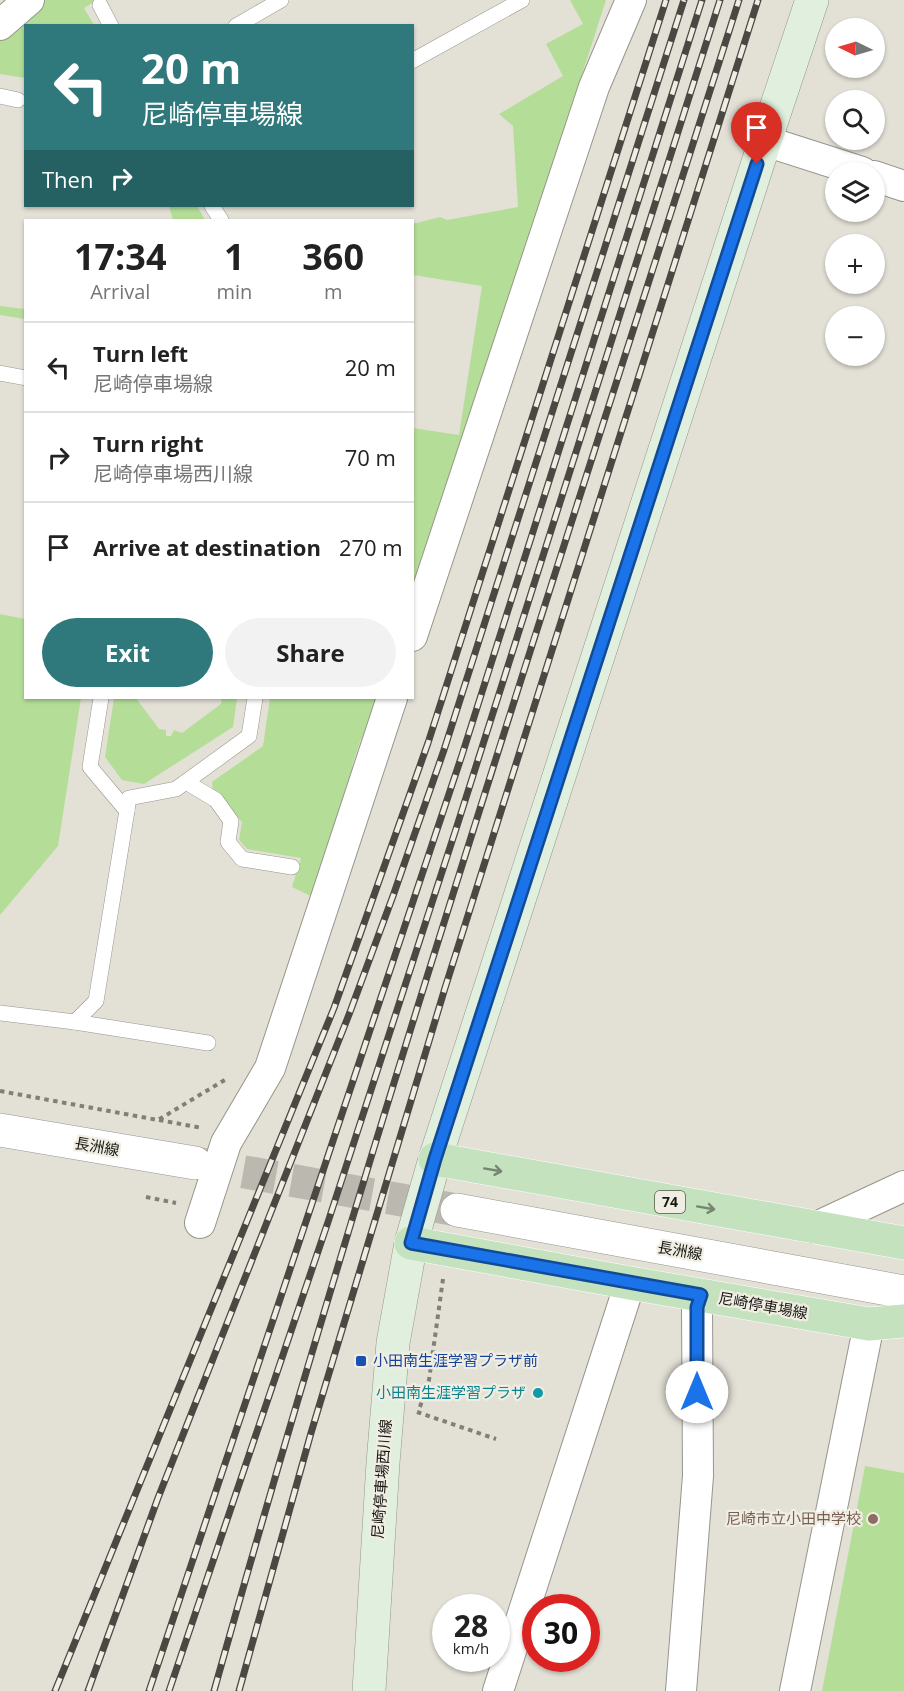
<!DOCTYPE html>
<html lang="en">
<head>
<meta charset="utf-8">
<style>
  :root { --surface:#fff; --page:#f2f2f2; --text:#222; --muted:#767676; --line:#e0e0e0; --accent:#2f797c }
  body { margin:0; font-family:"Open Sans","Noto Sans JP",sans-serif; background:var(--page); color:var(--text); height:100vh; display:flex; flex-direction:column; font-size:22px; white-space:nowrap }
  * { box-sizing:border-box; margin:0 }
  p { font-size:20px; color:var(--muted) }
  .icon { flex:none; width:33px; height:33px; fill:none; stroke:currentColor; stroke-width:2; stroke-linecap:round; stroke-linejoin:round }
  .map { position:relative; flex:1; overflow:hidden }
  .details { position:absolute; left:24px; top:219px; width:390px; height:480px; display:flex; flex-direction:column; background:var(--surface); border-radius:0px; box-shadow:0 2px 4px #0004 }
  .details>* { flex:none }
  .hud { position:absolute; left:24px; top:24px; width:390px; height:183px; border-radius:0px; box-shadow:0 2px 4px #0004; background:#2f797c; color:#fff; overflow:hidden }
  .needle { width:39px; rotate:275deg }
  .buttons { position:absolute; left:825px; top:18px; display:grid; gap:12px }
  .buttons a { display:grid; place-items:center; width:60px; height:60px; border-radius:50%; background:var(--surface); box-shadow:0 2px 4px #0004; font-size:30px }
  .speed { position:absolute; left:432px; top:1594px; display:flex; gap:12px; font-size:30px; font-weight:700; text-align:center }
  .speed>* { display:grid; place-content:center; width:78px; height:78px; border-radius:50%; background:var(--surface); box-shadow:0 2px 4px #0004; line-height:1 }
  .speed small { font-size:15px; font-weight:400 }
  .speed .limit { border:9px solid #d22; background:#fff; color:#111 }
  .pin { position:absolute; display:grid; place-items:center; width:51px; height:51px; color:#fff; margin:-62px -26px; border-radius:50% 50% 50% 0; rotate:-45deg; box-shadow:0 0 6px #0007 }
  .pin .icon { rotate:45deg }
  .me { position:absolute; width:66px; margin:-33px; rotate:0deg; stroke-linejoin:round; filter:drop-shadow(0 0 4px #0008) }
  .turn { display:flex; align-items:center; gap:21px; height:126px; padding:0 18px; font-size:27px }
  .turn .icon { width:78px; height:78px; stroke-width:2.5 }
  .turn b { display:block; font-size:42px; line-height:51px }
  .then { display:flex; align-items:center; height:57px; padding:0 18px; background:#0003; gap:12px; font-size:22px }
  .eta { display:flex; justify-content:space-evenly; align-items:center; height:102px; text-align:center }
  .eta b { font-size:36px; font-weight:700; line-height:42px }
  .cta { display:flex; gap:12px; margin-top:auto; padding:12px 18px }
  .cta a { flex:1; height:69px; border-radius:36px; background:var(--accent); color:#fff; font-size:24px; font-weight:700; line-height:69px; text-align:center }
  .cta a+a { background:var(--page); color:var(--text) }
  ul { padding:0; list-style:none }
  li { display:flex; align-items:center; gap:18px; height:90px; padding:0 18px; border-top:2px solid var(--line) }
  li div { flex:1 }
  li b { display:block; font-size:22px }
  li em { font-style:normal }
  .map>svg:first-child { display:block }
  .green { fill:#b4de98 }
  .lines { fill:none; stroke-linecap:round; stroke-linejoin:round }
  .tertiary-tunnel { stroke:#bbb8af; stroke-width:33; stroke-dasharray:33 16; stroke-linecap:butt }
  .service-casing { stroke:#97958b; stroke-width:16 }
  .minor-casing { stroke:#97958b; stroke-width:32 }
  .tertiary-casing { stroke:#97958b; stroke-width:34 }
  .secondary-casing { stroke:#97958b; stroke-width:34 }
  .primary-casing { stroke:#fff; stroke-width:34 }
  .path { stroke:#817f77; stroke-width:4; stroke-dasharray:4.5 4.5; stroke-linecap:butt }
  .service { stroke:#fff; stroke-width:15 }
  .minor { stroke:#fff; stroke-width:30 }
  .tertiary { stroke:#fff; stroke-width:33 }
  .secondary { stroke:#e1f0de; stroke-width:33 }
  .primary { stroke:#c3e2bd; stroke-width:33 }
  .rail-casing { stroke:#494842; stroke-width:7 }
  .rail { stroke:#f0eee3; stroke-width:4.5; stroke-dasharray:14; stroke-linecap:butt }
  .oneway { stroke:#768771 }
  .route-casing { stroke:#114b97; stroke-width:15 }
  .route { stroke:#1a73e8; stroke-width:10 }
  .transit-dot { fill:#1a4fb4; stroke:#f0eee3; stroke-width:2 }
  .culture-dot { fill:#0f9aa8; stroke:#f0eee3; stroke-width:2 }
  .education-dot { fill:#8d6e63; stroke:#f0eee3; stroke-width:2 }
  .labels { text-anchor:middle; stroke-width:4.5; stroke-linejoin:round; paint-order:stroke }
  .shield { fill:#f0eee3; stroke:#5a5852; stroke-width:1.5 }
  .shield-label { font-size:14px; font-weight:bold; fill:#191814 }
  .street-label { font-size:15px; fill:#191814; stroke:#f0eee3 }
  .transit-label { font-size:15px; fill:#164399; stroke:#f0eee3; text-anchor:start }
  .culture-label { font-size:15px; fill:#0d838f; stroke:#f0eee3; text-anchor:end }
  .education-label { font-size:15px; fill:#785e54; stroke:#f0eee3; text-anchor:end }
</style>
</head>
<body>
<div class="map">
<svg width="904" height="1691" viewBox="0 0 904 1691">
  <rect width="100%" height="100%" fill="#e3e0d6"/>
  <!-- green -->
  <g class="green">
    <path d="M44 0H97L84 8 94 25 26 26 25 78 0 74V38L5 31Z"/>
    <path d="M570 0H606L413 599V428L459 435 482 286 413 275V224L440 217 447 220 518 207 513 126 499 114 563 76 546 44 583 24Z"/>
    <path d="M169 206H197L205 220H173Z"/>
    <path d="M0 306 25 309V319L0 315Z"/>
    <path d="M0 614 25 619 26 698H81L58 846 0 915Z"/>
    <path d="M114 698H136L159 729 166 730V736H171L174 730 182 733 221 704 222 698H237L233 727 144 784 122 780 105 757Z"/>
    <path d="M270 698H381L368 740 361 739 352 766 362 769 319 900 292 887 301 858 247 849 239 840 242 822 213 791 212 782 263 746Z"/>
    <path d="M865 1466 904 1473V1691H822Z"/>
  </g>
  <g class="lines">
    <!-- tertiary-tunnel -->
    <path class="tertiary-tunnel" d="M195 1163 457 1210"/>
    <defs>
      <g id="service">
        <path d="M100 5 111 26"/>
        <path d="M236 26 281 0"/>
        <path d="M412 61 522 0"/>
        <path d="M0 96 18 100"/>
        <path d="M212 206 221 220"/>
        <path d="M0 373 26 378"/>
        <path d="M101 698 90 767 127 811"/>
        <path d="M186 782 216 800 231 821 228 842 242 859 292 867"/>
        <path d="M0 1013 75 1022 96 1001 129 798 176 789 249 736 255 698"/>
        <path d="M75 1022 208 1043"/>
      </g>
      <g id="minor">
        <path d="M0 25 29 0"/>
        <path d="M765 141 862 172"/>
        <path d="M874 176 904 186"/>
        <path d="M412 636 594 87 631 0"/>
        <path d="M200 1223 226 1143 270 1068 392 698"/>
        <path d="M814 1228 904 1186"/>
        <path d="M498 1691 630 1283"/>
        <path d="M681 1691 698 1476 697 1307 701 1295"/>
        <path d="M795 1691 869 1324"/>
      </g>
      <g id="tertiary">
        <path d="M0 1130 195 1163"/>
        <path d="M457 1210 904 1292"/>
      </g>
      <path id="secondary" d="M369 1691 383 1463 393 1343 411 1243 435 1159 765 141 812 0"/>
      <g id="primary">
        <path d="M435 1159 904 1243"/>
        <path d="M411 1243 630 1283 869 1324 904 1321"/>
      </g>
    </defs>
    <!-- service casing -->
    <use href="#service" class="service-casing"/>
    <!-- minor casing -->
    <use href="#minor" class="minor-casing"/>
    <!-- tertiary casing -->
    <use href="#tertiary" class="tertiary-casing"/>
    <!-- secondary casing -->
    <use href="#secondary" class="secondary-casing"/>
    <!-- primary casing -->
    <use href="#primary" class="primary-casing"/>
    <!-- path -->
    <g class="path">
      <path d="M0 1091 158 1120 228 1078"/>
      <path d="M159 1120 202 1128"/>
      <path d="M146 1197 176 1203"/>
      <path d="M420 1407 429 1380 443 1279"/>
      <path d="M417 1412 496 1439"/>
    </g>
    <!-- service -->
    <use href="#service" class="service"/>
    <!-- minor -->
    <use href="#minor" class="minor"/>
    <!-- tertiary -->
    <use href="#tertiary" class="tertiary"/>
    <!-- secondary -->
    <use href="#secondary" class="secondary"/>
    <!-- primary -->
    <use href="#primary" class="primary"/>
    <defs>
      <g id="rail">
        <path d="M55 1691 334 1008 428 743 666 0"/>
        <path d="M88 1691 158 1498 350 1012 393 896 444 750 684 0"/>
        <path d="M149 1691 462 755 702 0"/>
        <path d="M169 1691 328 1222 456 829 720 0"/>
        <path d="M214 1691C373 1123 560 562 739 0"/>
        <path d="M239 1691 311 1433 445 988 758 0"/>
      </g>
    </defs>
    <!-- rail casing -->
    <use href="#rail" class="rail-casing"/>
    <!-- rail -->
    <use href="#rail" class="rail"/>
  </g>
  <!-- one-way arrows -->
  <defs><path id="oneway-shaft" d="M-6 0H5M1.5-3L5.5 0L1.5 3" fill="none" stroke-width="1.6" stroke-linecap="round" stroke-linejoin="round" transform="scale(1.5)"/></defs>
  <g class="oneway">
    <use href="#oneway-shaft" transform="translate(493 1170) rotate(10)"/>
    <use href="#oneway-shaft" transform="translate(706 1208) rotate(10)"/>
  </g>
  <g class="lines">
    <defs>
      <path id="route" d="M697 1392V1307L701 1295 411 1243 435 1159 757 164"/>
    </defs>
    <!-- route casing -->
    <use href="#route" class="route-casing"/>
    <!-- route -->
    <use href="#route" class="route"/>
  </g>
  <!-- markers -->
  <rect class="transit-dot" x="355" y="1355" width="12" height="12" rx="3"/>
  <circle class="culture-dot" cx="538" cy="1393" r="6"/>
  <circle class="education-dot" cx="873" cy="1519" r="6"/>
  <g class="labels">
    <!-- shield labels -->
    <rect class="shield" x="655" y="1191" width="30" height="22" rx="4.5"/>
    <g class="shield-label">
      <text x="670" y="1207">74</text>
    </g>
    <!-- street labels -->
    <g class="street-label">
      <text transform="translate(97 1147) rotate(10)" y="5">長洲線</text>
      <text transform="translate(680 1251) rotate(10)" y="5">長洲線</text>
      <text transform="translate(763 1306) rotate(10)" y="5">尼崎停車場線</text>
      <text transform="translate(382 1479) rotate(-86)" y="5">尼崎停車場西川線</text>
    </g>
    <!-- transit labels -->
    <g class="transit-label">
      <text x="373" y="1366">小田南生涯学習プラザ前</text>
    </g>
    <!-- culture labels -->
    <g class="culture-label">
      <text x="526" y="1398">小田南生涯学習プラザ</text>
    </g>
    <!-- education labels -->
    <g class="education-label">
      <text x="861" y="1524">尼崎市立小田中学校</text>
    </g>
  </g>
</svg>
<div class="buttons">
<a><svg class="needle" viewBox="-14 -14 28 28"><path d="M0-13l5 13h-10z" fill="#e53935"/><path d="M0 13l5-13h-10z" fill="#767676"/></svg></a>
<a><svg class="icon" aria-label="search" viewBox="0 0 24 24"><circle cx="10" cy="10" r="6"/><path d="M15 15l6 6"/></svg></a>
<a><svg class="icon" aria-label="layers" viewBox="0 0 24 24"><path d="M12 4l9 5-9 5-9-5zM3 14l9 5 9-5"/></svg></a>
<a>+</a>
<a>−</a>
</div>
<div class="speed"><div>28<small>km/h</small></div><div class="limit">30</div></div>
<div class="pin" style="left:757px;top:164px;background:#d93025"><svg class="icon" aria-label="arrive" viewBox="0 0 24 24"><path d="M6 21V4h12l-3 4 3 4H6"/></svg></div>
<svg class="me" style="left:697px;top:1392px" viewBox="-20 -20 40 40"><circle r="19" fill="#fff"/><path d="M0-13L10 11 0 6-10 11z" fill="#1a73e8"/></svg>
<div class="hud">
<div class="turn"><svg class="icon" aria-label="left" viewBox="0 0 24 24"><path d="M17 20v-9H6M10 6l-5 5 5 5"/></svg><div><b>20 m</b>尼崎停車場線</div></div>
<div class="then">Then<svg class="icon" aria-label="right" viewBox="0 0 24 24"><path d="M7 20v-9h11M14 6l5 5-5 5"/></svg></div>
</div>
<section class="details">
<div class="eta">
<div><b>17:34</b><p>Arrival</p></div>
<div><b>1</b><p>min</p></div>
<div><b>360</b><p>m</p></div>
</div>
<ul>
<li><svg class="icon" aria-label="left" viewBox="0 0 24 24"><path d="M17 20v-9H6M10 6l-5 5 5 5"/></svg><div><b>Turn left</b><p>尼崎停車場線</p></div><em>20 m</em></li>
<li><svg class="icon" aria-label="right" viewBox="0 0 24 24"><path d="M7 20v-9h11M14 6l5 5-5 5"/></svg><div><b>Turn right</b><p>尼崎停車場西川線</p></div><em>70 m</em></li>
<li><svg class="icon" aria-label="arrive" viewBox="0 0 24 24"><path d="M6 21V4h12l-3 4 3 4H6"/></svg><div><b>Arrive at destination</b></div><em>270 m</em></li>
</ul>
<div class="cta"><a>Exit</a><a>Share</a></div>
</section>
</div>
</body>
</html>
